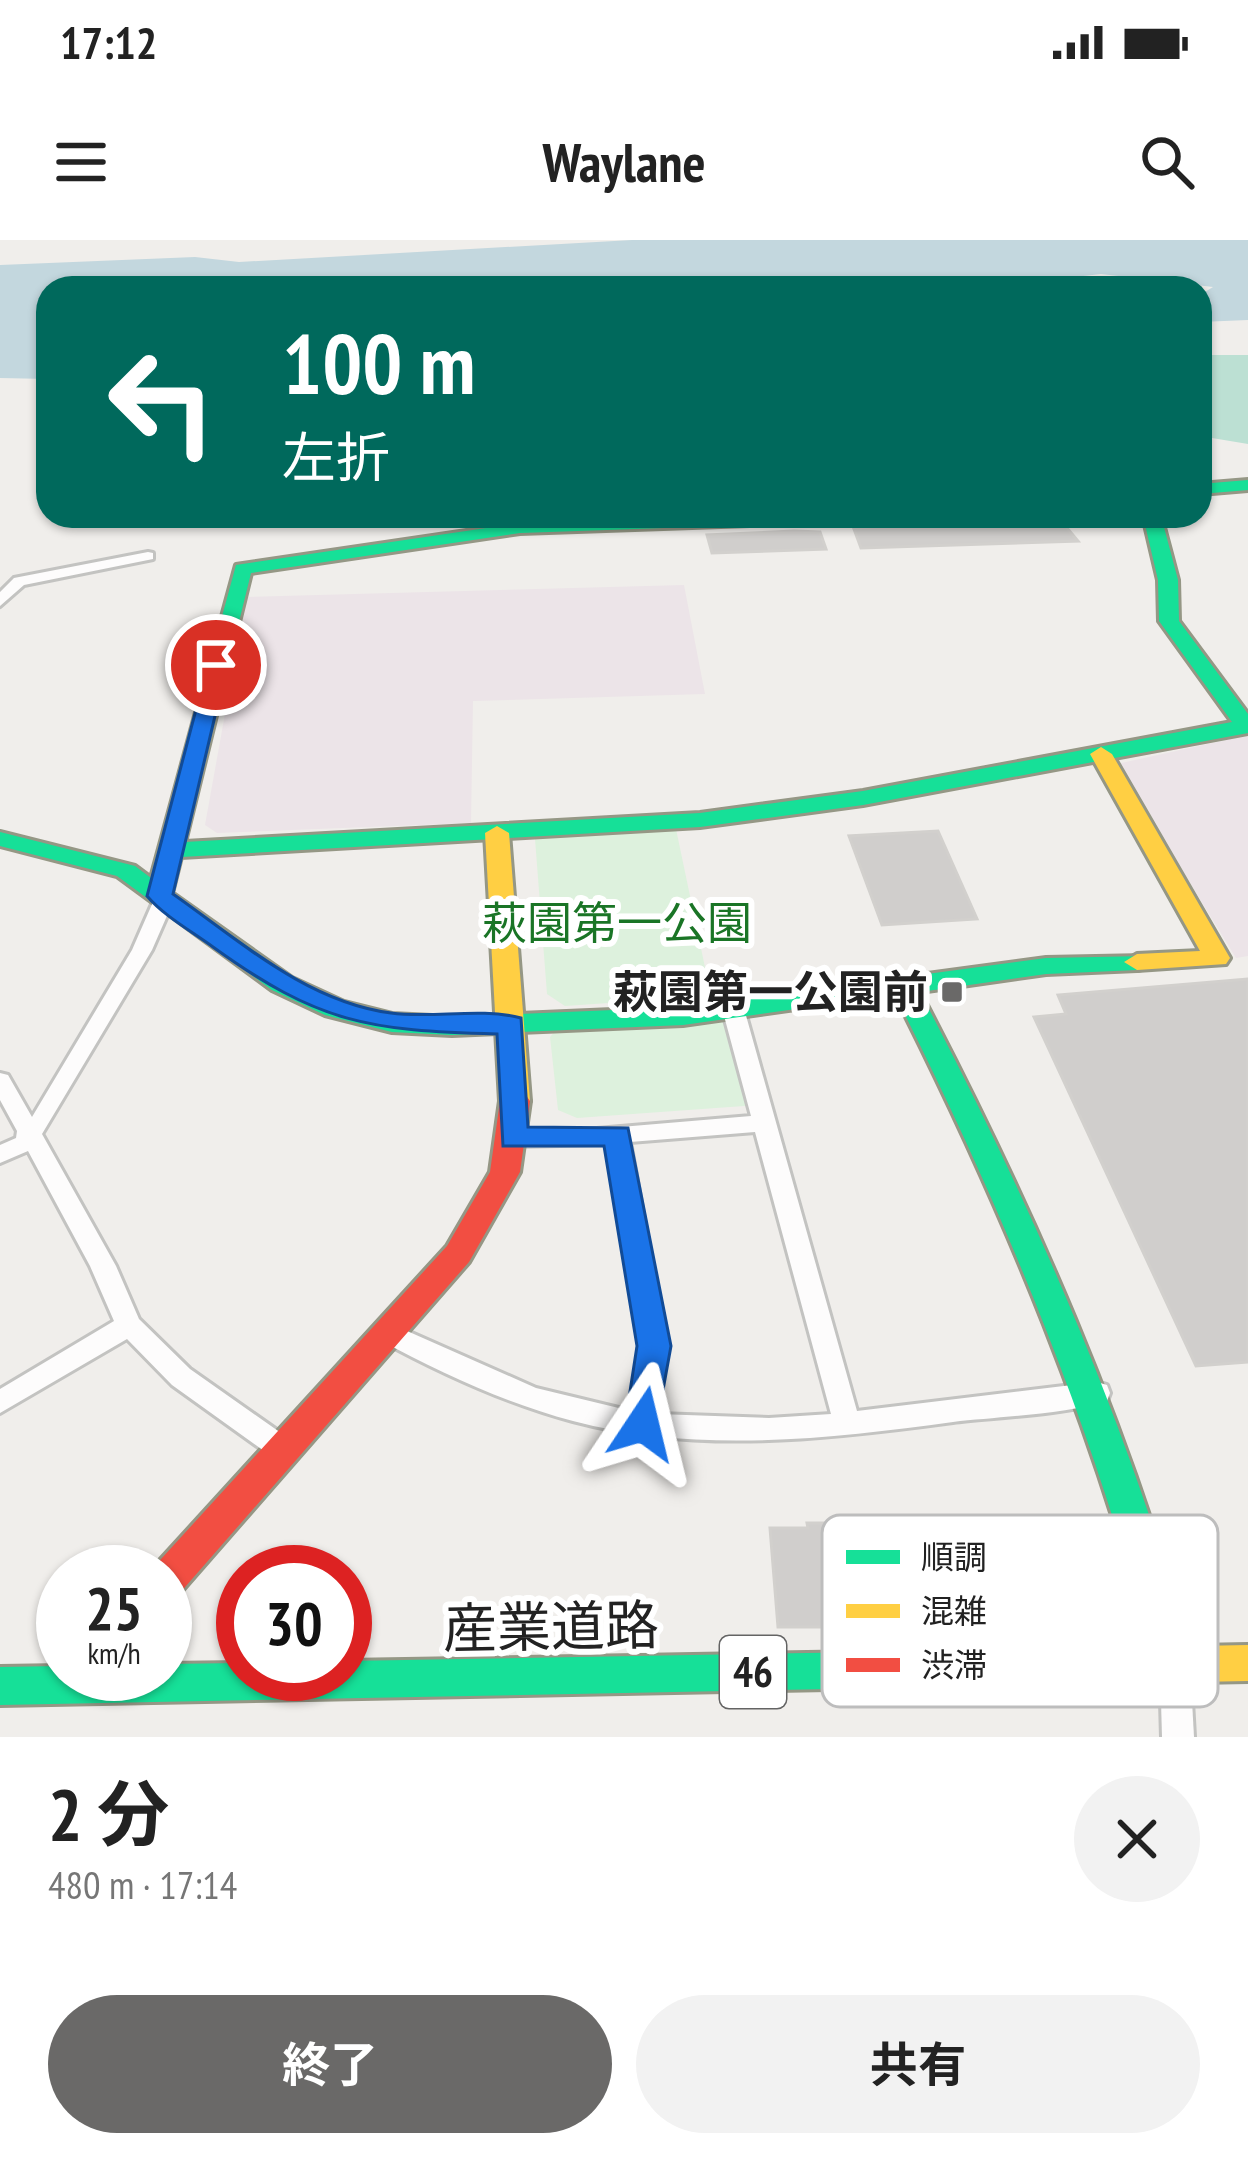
<!DOCTYPE html>
<html lang="ja">
<head>
<meta charset="utf-8">
<style>
  :root { --surface:#fff; --page:#f2f2f2; --text:#222; --muted:#767676; --accent:#6a6968 }
  body { margin:0; font-family:"PT Sans Narrow","Noto Sans JP",sans-serif; background:var(--page); color:var(--text); height:100vh; display:flex; flex-direction:column; font-size:45px; white-space:nowrap }
  * { box-sizing:border-box; margin:0 }
  p { font-size:39px; color:var(--muted) }
  .icon { flex:none; width:66px; height:66px; fill:none; stroke:currentColor; stroke-width:2; stroke-linecap:round; stroke-linejoin:round }
  .map { position:relative; height:1497px; overflow:hidden }
  .side { display:flex; flex-direction:column; background:var(--surface); flex:1 }
  .side>* { flex:none }
  .banner { position:absolute; left:36px; top:36px; width:1176px; height:252px; border-radius:36px; box-shadow:0 3px 9px #0004; background:#00695c; color:#fff; overflow:hidden }
  .speed { position:absolute; left:36px; top:1305px; display:flex; gap:24px; font-size:60px; font-weight:700; text-align:center }
  .speed>* { display:grid; place-content:center; width:156px; height:156px; border-radius:50%; background:var(--surface); box-shadow:0 3px 9px #0004; line-height:1 }
  .speed small { font-size:30px; font-weight:400 }
  .speed .limit { border:18px solid #d22; background:#fff; color:#111 }
  .pin { position:absolute; display:grid; place-items:center; width:102px; height:102px; color:#fff; margin:-51px; border:6px solid #fff; border-radius:50%; box-shadow:0 3px 12px #0007 }
  .me { position:absolute; width:132px; margin:-66px; rotate:10deg; stroke-linejoin:round; filter:drop-shadow(0 0 9px #0008) }
  .turn { display:flex; align-items:center; gap:42px; height:252px; padding:0 48px; font-size:54px }
  .turn .icon { width:156px; height:156px; stroke-width:2.5 }
  .turn b { display:block; font-size:84px; line-height:102px }
  .round { display:grid; place-items:center; flex:none; width:126px; height:126px; border-radius:63px; background:var(--page) }
  .overview { display:flex; align-items:center; justify-content:space-between; height:204px; padding:0 48px }
  h1 { font-size:72px; font-weight:700; line-height:90px }
  .button { display:flex; gap:24px; margin-top:auto; padding:24px 48px }
  .button a { flex:1; height:138px; border-radius:72px; background:var(--accent); color:#fff; font-size:48px; font-weight:700; line-height:138px; text-align:center }
  .button a+a { background:var(--page); color:var(--text) }
  .status { display:flex; justify-content:space-between; align-items:center; height:84px; padding:0 60px; background:var(--surface); direction:ltr }
  .status svg { height:33px; fill:currentColor }
  header { display:flex; justify-content:space-between; align-items:center; height:156px; padding:0 48px; background:var(--surface); font-size:54px; font-weight:700 }
  .map>svg:first-child { display:block }
  .industrial { fill:#ece4e8 }
  .park { fill:#ddf1dd }
  .pitch { fill:#bce0d3 }
  .water { fill:#c3d7de }
  .building { fill:#d0cecc; stroke:#d2d0cd; stroke-width:3 }
  .lines { fill:none; stroke-linecap:round; stroke-linejoin:round }
  .street-casing { stroke:#c3c3c1; stroke-width:6 }
  .fast-casing { stroke:#959785; stroke-width:6 }
  .slow-casing { stroke:#959785; stroke-width:6 }
  .jam-casing { stroke:#959785; stroke-width:6 }
  .street { fill:#fdfcfc; fill-rule:evenodd }
  .fast { fill:#16e098; fill-rule:evenodd }
  .slow { fill:#ffcf43; fill-rule:evenodd }
  .jam { fill:#f24e42; fill-rule:evenodd }
  .route { fill:#1a73e8; stroke:#114b97; stroke-width:3 }
  .poi-dot { fill:#6a6968; stroke:#fff; stroke-width:4.5 }
  .labels { text-anchor:middle; stroke-width:12; stroke-linejoin:round; paint-order:stroke }
  .shield { fill:#fff; stroke:#646464; stroke-width:3 }
  .shield-label { font-size:42px; font-weight:bold; fill:#222 }
  .park-label { font-size:45px; fill:#1a7526; stroke:#fff }
  .poi-label { font-size:45px; font-weight:bold; fill:#222; stroke:#fff; text-anchor:end }
  .near-street-label { font-size:54px; fill:#222; stroke:#fff }
  .key { fill:#fff; stroke:#bdbdbd; stroke-width:3 }
  .key-label { font-size:33px; fill:#222 }
</style>
</head>
<body>
<div class="status"><b>17:12</b><svg viewBox="0 0 49 12"><path d="M0 12V9h3v3zM5 12V6h3v6zM10 12V3h3v9zM15 12V0h3v12zM26 1h20v11H26zM47 4h2v5h-2z"/></svg></div>
<header><svg class="icon" aria-label="menu" viewBox="0 0 24 24"><path d="M4 6h16M4 12h16M4 18h16"/></svg>Waylane<svg class="icon" aria-label="search" viewBox="0 0 24 24"><circle cx="10" cy="10" r="6"/><path d="M15 15l6 6"/></svg></header>
<div class="map">
<svg width="1248" height="1497" viewBox="0 0 1248 1497">
  <rect width="100%" height="100%" fill="#f0eeeb"/>
  <!-- industrial -->
  <g class="industrial">
    <path d="M684 345 705 454 473 461 471 583 217 593 205 585 246 357Z"/>
    <path d="M1248 495V716L1236 718 1117 524Z"/>
  </g>
  <!-- park -->
  <g class="park">
    <path d="M676 589 711 756 565 766 547 754 535 599Z"/>
    <path d="M732 778 758 865 577 878 558 870 550 797 557 789Z"/>
  </g>
  <!-- pitch -->
  <path class="pitch" d="M1200 115H1248V204L1200 196Z"/>
  <!-- water -->
  <path class="water" d="M632 0H1248V80L1200 82V55L1213 47 1101 34 980 48H48V139L0 138V25L195 17 239 22Z"/>
  <!-- building -->
  <g class="building">
    <path d="M1029 276H1057L1078 301 861 308 854 289 918 281H1033Z"/>
    <path d="M794 291 820 292 826 309 712 313 707 295Z"/>
    <path d="M938 591 977 679 882 685 849 596Z"/>
    <path d="M1248 739V1122L1196 1126 1034 777 1066 774 1058 755Z"/>
    <path d="M807 1283H836L849 1387H778L770 1288H808Z"/>
  </g>
  <g class="lines">
    <defs>
      <g id="street">
        <path d="M148 312 153 313V319L24 345 0 366V352L14 338Z"/>
        <path d="M163 656 173 662 152 710 42 894 116 1026 139 1079 190 1129 291 1200 295 1208 291 1216 281 1220 271 1216 172 1145 127 1099 0 1173V1149L114 1081 90 1026 28 911 0 923V905L16 898 17 891 0 860V833L8 835 32 877 132 710 153 662Z"/>
        <path d="M734 765 745 772 857 1171 1097 1142 1107 1145 1110 1153 1107 1161C1067 1174 997 1177 953 1182 828 1199 697 1214 573 1181 505 1163 441 1133 380 1100L376 1093 380 1086 389 1083 536 1148 631 1171 641 1106 607 904 513 906 505 904 501 898 505 892 513 890 573 891 751 876 723 772ZM755 892 831 1174 769 1178 658 1174 667 1106 630 902Z"/>
        <path d="M1175 1411 1186 1415 1190 1425 1194 1497H1162L1160 1425 1164 1415Z"/>
      </g>
      <g id="fast">
        <path d="M1248 240V250L1200 254V244Z"/>
        <path d="M709 276H876L867 281 520 293 251 333 185 602 700 573 863 551 1232 482 1159 381 1158 340 1143 276H1161L1178 340 1179 381 1248 474V493L863 565 700 587 181 617 172 653 292 738 344 762 392 774 452 777 683 767 1046 718 1146 716 1150 722 1146 728 1137 730 1046 734 920 752C1034 969 1130 1188 1195 1425L1189 1438 1175 1443 1161 1438 1155 1425C1095 1190 1004 971 895 755L683 785 452 795 392 792 325 775 272 750 117 636 0 606V592L135 626 151 638 236 325 520 283Z"/>
        <path d="M1041 1409 1055 1414 1061 1427 1055 1440 1041 1445 0 1465V1427L63 1426V1434H165V1424L243 1423V1434H345V1421Z"/>
      </g>
      <g id="slow">
        <path d="M1101 507 1112 514 1230 718 1226 724 1137 730 1124 722 1137 714 1200 711 1090 514Z"/>
        <path d="M497 586 509 593 530 861 525 868H505L500 861 485 593Z"/>
        <path d="M1248 1405V1441L1041 1445 1027 1440 1021 1427 1027 1414 1041 1409Z"/>
      </g>
      <path id="jam" d="M515 851 525 854 530 861 520 932 469 1022 179 1354 165 1359V1332L151 1330 447 1006 490 932 500 861 505 854Z"/>
    </defs>
    <!-- street casing -->
    <use href="#street" class="street-casing"/>
    <!-- fast casing -->
    <use href="#fast" class="fast-casing"/>
    <!-- slow casing -->
    <use href="#slow" class="slow-casing"/>
    <!-- jam casing -->
    <use href="#jam" class="jam-casing"/>
    <!-- street -->
    <use href="#street" class="street"/>
    <!-- fast -->
    <use href="#fast" class="fast"/>
    <!-- slow -->
    <use href="#slow" class="slow"/>
    <!-- jam -->
    <use href="#jam" class="jam"/>
  </g>
  <!-- route -->
  <path class="route" d="M209 420 227 425 173 654C240 701 307 762 391 773 433 779 479 767 521 778L528 887 628 888 671 1106 655 1194 643 1198 630 1194 625 1184 637 1106 604 906H503L497 794C369 791 318 783 213 707 191 691 164 676 147 656Z"/>
  <!-- markers -->
  <rect class="poi-dot" x="940" y="740" width="24" height="24" rx="6"/>
  <g class="labels">
    <!-- shield labels -->
    <rect class="shield" x="720" y="1396" width="66" height="72" rx="9"/>
    <g class="shield-label">
      <text x="753" y="1447">46</text>
    </g>
    <!-- park labels -->
    <g class="park-label">
      <text x="617" y="699">萩園第一公園</text>
    </g>
    <!-- poi labels -->
    <g class="poi-label">
      <text x="928" y="768">萩園第一公園前</text>
    </g>
    <!-- near-street labels -->
    <g class="near-street-label">
      <text transform="translate(551 1387) rotate(-1)" y="19">産業道路</text>
    </g>
  </g>
  <!-- legend -->
  <rect x="822" y="1275" width="396" height="192" rx="18" class="key"/>
  <rect x="846" y="1310" width="54" height="14" fill="#16e098"/>
  <rect x="846" y="1364" width="54" height="14" fill="#ffcf43"/>
  <rect x="846" y="1418" width="54" height="14" fill="#f24e42"/>
  <g class="key-label">
    <text x="921" y="1329">順調</text>
    <text x="921" y="1383">混雑</text>
    <text x="921" y="1437">渋滞</text>
  </g>
</svg>
<div class="speed"><div>25<small>km/h</small></div><div class="limit">30</div></div>
<div class="pin" style="left:216px;top:425px;background:#d93025"><svg class="icon" aria-label="arrive" viewBox="0 0 24 24"><path d="M6 21V4h12l-3 4 3 4H6"/></svg></div>
<svg class="me" style="left:643px;top:1184px" viewBox="-20 -20 40 40"><path d="M0-17L14 15 0 8-14 15z" fill="#1a73e8" stroke="#fff" stroke-width="4"/></svg>
<div class="banner">
<div class="turn"><svg class="icon" aria-label="left" viewBox="0 0 24 24"><path d="M17 20v-9H6M10 6l-5 5 5 5"/></svg><div><b>100 m</b>左折</div></div>
</div>
</div>
<section class="side">
<div class="overview"><div><h1>2 分</h1><p>480 m · 17:14</p></div><a class="round"><svg class="icon" aria-label="close" viewBox="0 0 24 24"><path d="M6 6l12 12M18 6L6 18"/></svg></a></div>
<div class="button"><a>終了</a><a>共有</a></div>
</section>
</body>
</html>
